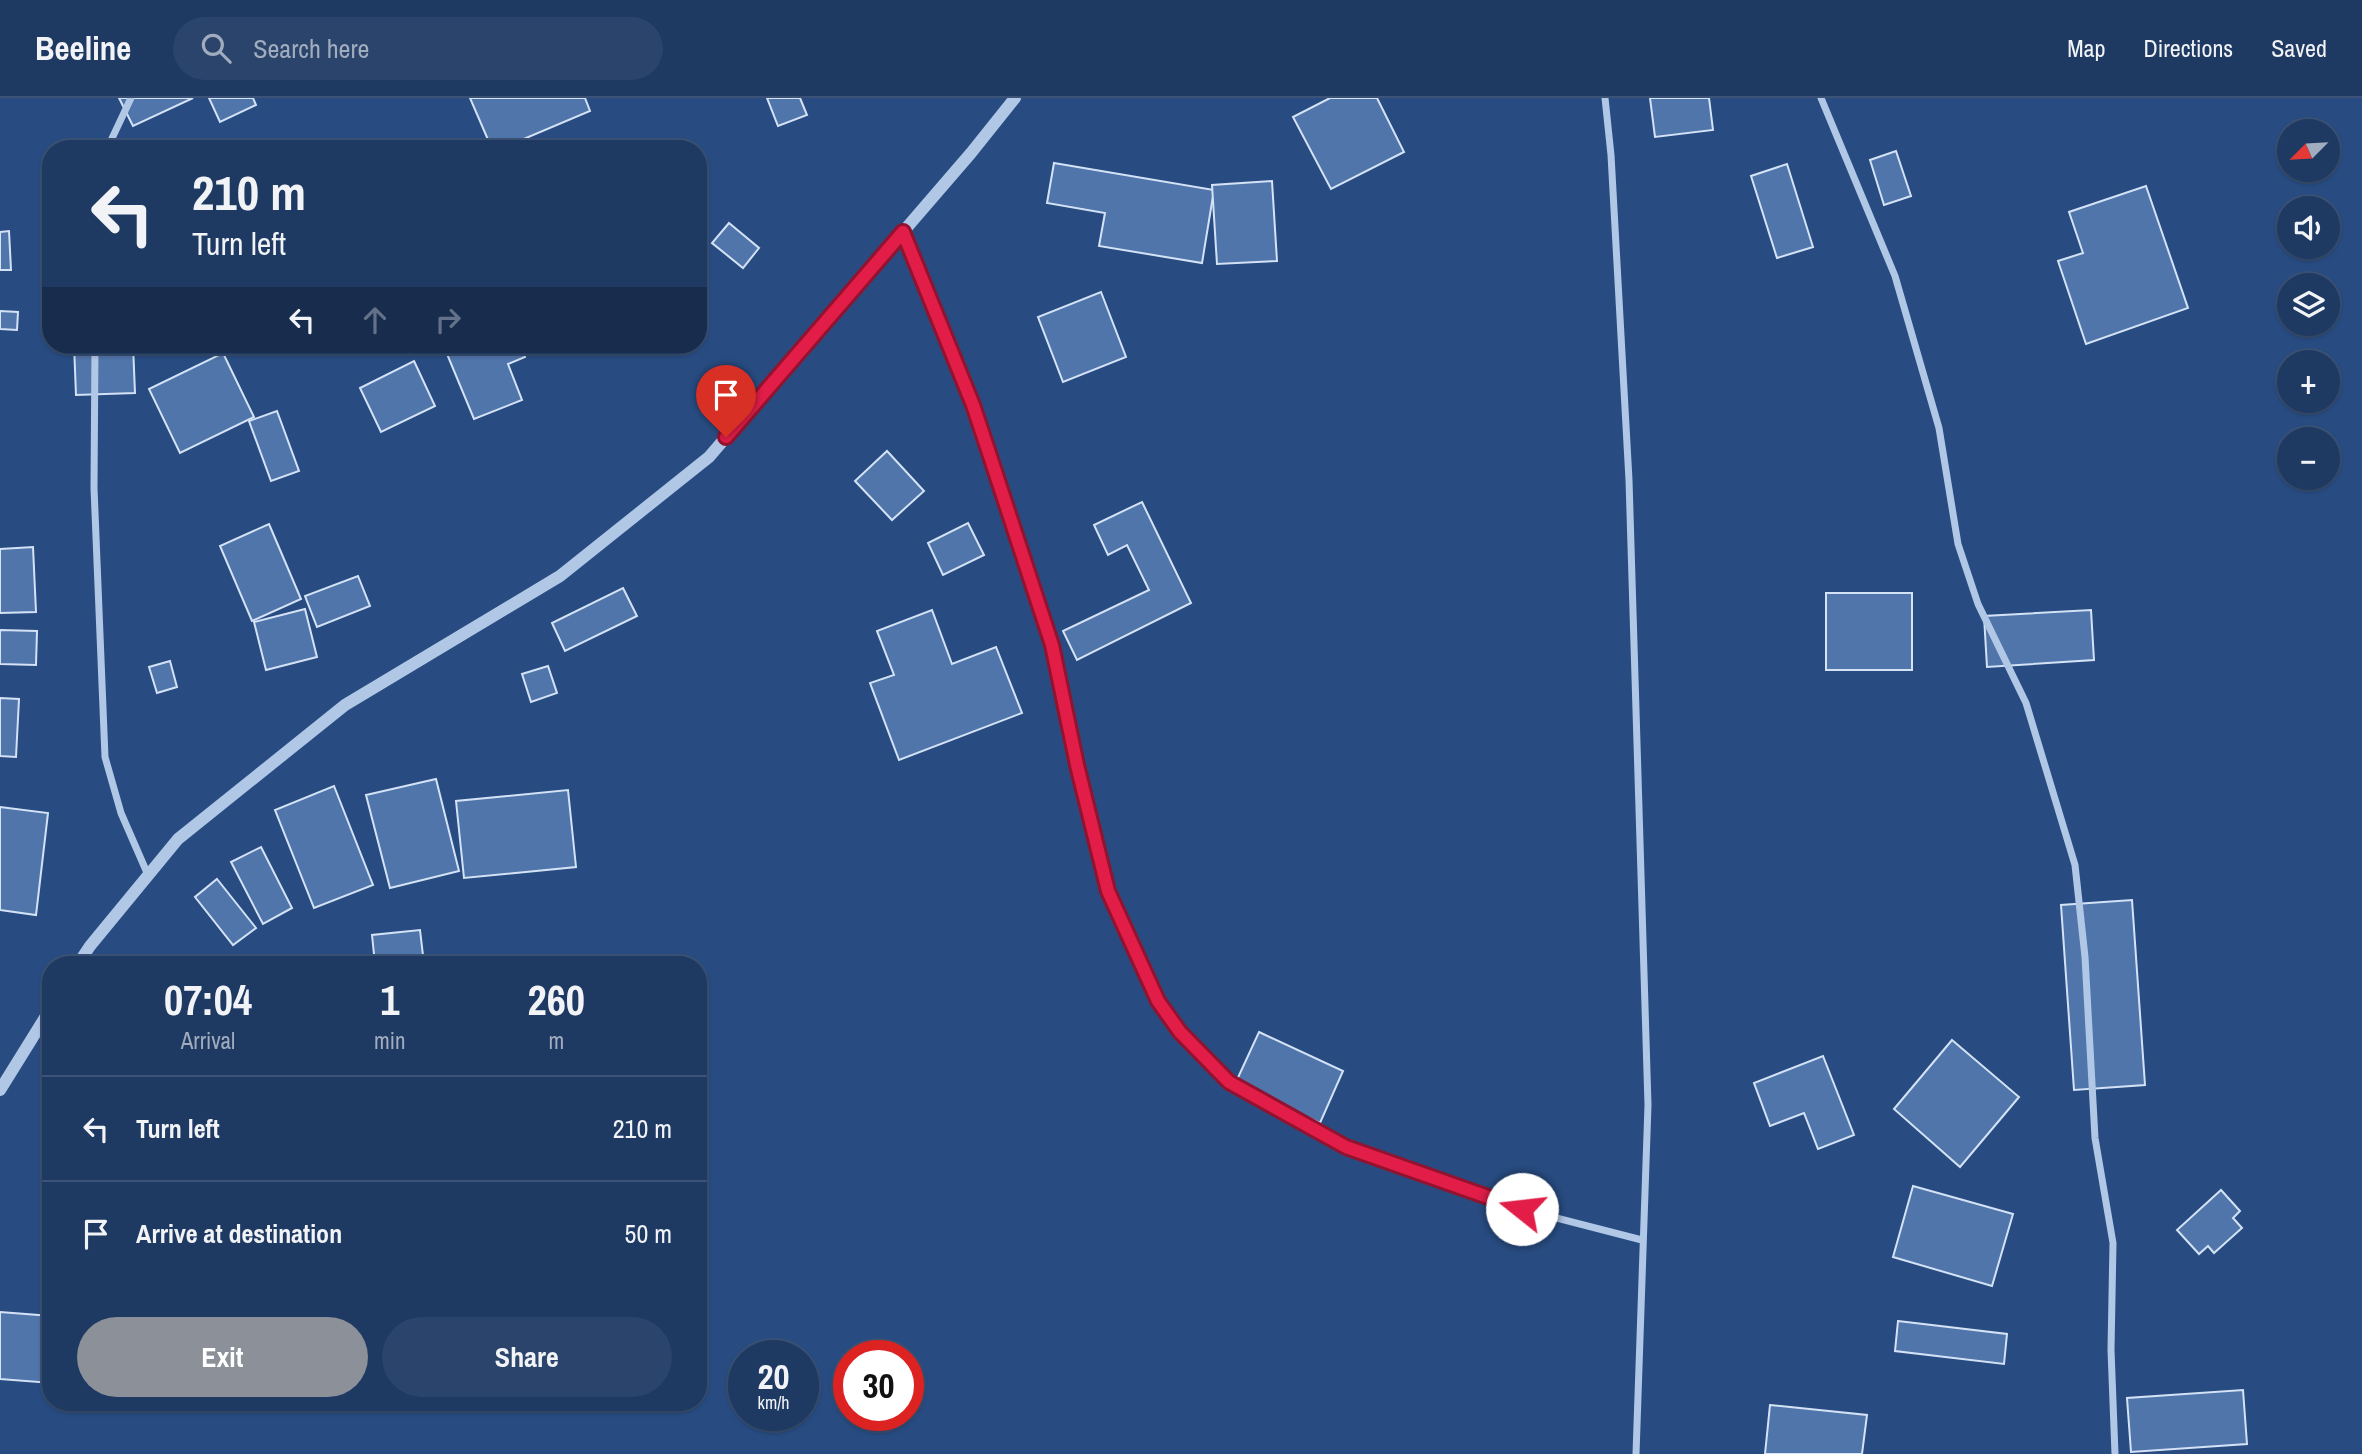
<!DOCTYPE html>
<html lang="en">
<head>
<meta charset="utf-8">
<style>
  :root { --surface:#1e3962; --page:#2b446b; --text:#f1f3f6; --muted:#a1acbe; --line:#3c5377; --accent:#8c9099 }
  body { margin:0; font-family:"Archivo Narrow",sans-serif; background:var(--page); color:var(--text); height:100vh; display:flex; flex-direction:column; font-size:26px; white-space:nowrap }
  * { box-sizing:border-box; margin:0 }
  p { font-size:23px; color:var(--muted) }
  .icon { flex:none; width:38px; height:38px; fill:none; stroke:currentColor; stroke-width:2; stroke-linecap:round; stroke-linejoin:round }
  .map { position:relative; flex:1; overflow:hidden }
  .drawer { position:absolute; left:42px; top:858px; width:665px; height:455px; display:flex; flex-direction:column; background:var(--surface); border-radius:28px; box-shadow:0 2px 5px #0004,0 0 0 2px var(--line) }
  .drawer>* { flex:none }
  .hud { position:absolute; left:42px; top:42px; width:665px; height:214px; border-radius:28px; box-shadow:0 2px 5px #0004,0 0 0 2px var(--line); background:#1e3962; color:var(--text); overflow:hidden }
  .needle { width:46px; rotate:246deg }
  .controls { position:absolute; left:2277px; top:21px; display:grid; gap:14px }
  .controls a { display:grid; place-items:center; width:63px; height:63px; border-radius:50%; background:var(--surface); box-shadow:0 2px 5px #0004,0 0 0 2px var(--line); font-size:35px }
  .speed { position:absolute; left:728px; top:1242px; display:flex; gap:14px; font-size:35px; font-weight:700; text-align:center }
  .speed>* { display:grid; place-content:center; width:91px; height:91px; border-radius:50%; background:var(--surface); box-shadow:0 2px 5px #0004,0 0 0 2px var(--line); line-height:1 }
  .speed small { font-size:18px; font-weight:400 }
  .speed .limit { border:10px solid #d22; background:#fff; color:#111 }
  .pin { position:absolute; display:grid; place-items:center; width:60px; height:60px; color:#fff; margin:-72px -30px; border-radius:50% 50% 50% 0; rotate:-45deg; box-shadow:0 0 7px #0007 }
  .pin .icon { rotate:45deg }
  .me { position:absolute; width:77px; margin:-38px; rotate:286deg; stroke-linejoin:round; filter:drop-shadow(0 0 5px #0008) }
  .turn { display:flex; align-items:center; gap:24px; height:147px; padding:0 35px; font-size:32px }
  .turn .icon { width:91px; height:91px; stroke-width:2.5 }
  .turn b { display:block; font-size:49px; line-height:60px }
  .lanes { display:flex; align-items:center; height:66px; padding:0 35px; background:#0003; justify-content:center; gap:35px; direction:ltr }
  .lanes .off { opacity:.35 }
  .eta { display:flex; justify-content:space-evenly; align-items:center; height:119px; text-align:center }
  .eta b { font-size:42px; font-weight:700; line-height:49px }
  .action { display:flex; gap:14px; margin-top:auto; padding:14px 35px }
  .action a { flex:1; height:80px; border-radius:42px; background:var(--accent); color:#fff; font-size:28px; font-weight:700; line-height:80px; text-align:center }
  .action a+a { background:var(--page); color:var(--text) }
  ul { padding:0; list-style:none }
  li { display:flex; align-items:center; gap:21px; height:105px; padding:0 35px; border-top:2px solid var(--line) }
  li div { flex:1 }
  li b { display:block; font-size:26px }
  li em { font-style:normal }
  header { display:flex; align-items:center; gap:42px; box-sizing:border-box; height:98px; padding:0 35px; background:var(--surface); border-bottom:2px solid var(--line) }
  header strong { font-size:33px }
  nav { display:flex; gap:38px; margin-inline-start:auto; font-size:24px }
  .search { width:490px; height:63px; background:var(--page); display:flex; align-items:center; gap:18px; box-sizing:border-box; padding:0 24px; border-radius:38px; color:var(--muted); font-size:26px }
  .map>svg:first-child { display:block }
  .building { fill:#5075ab; stroke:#d4e2f5; stroke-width:2 }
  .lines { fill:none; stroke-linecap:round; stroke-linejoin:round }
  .minor { stroke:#b1c7e6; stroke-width:7 }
  .tertiary { stroke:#b1c7e6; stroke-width:12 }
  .route-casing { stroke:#92132f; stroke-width:18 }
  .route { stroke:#e11d48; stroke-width:12 }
</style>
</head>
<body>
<header>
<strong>Beeline</strong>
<div class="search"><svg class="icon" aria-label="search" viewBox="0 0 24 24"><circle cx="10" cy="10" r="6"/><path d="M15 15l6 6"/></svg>Search here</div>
<nav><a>Map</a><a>Directions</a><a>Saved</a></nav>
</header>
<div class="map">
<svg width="2362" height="1356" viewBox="0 0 2362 1356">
  <rect width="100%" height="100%" fill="#284c82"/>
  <!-- building -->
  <g class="building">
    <path d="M119 0H193L133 28Z"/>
    <path d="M209 0H253L256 7 220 24Z"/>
    <path d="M470 0H585L590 13 500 51H492Z"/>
    <path d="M767 0H800L807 17 778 28Z"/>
    <path d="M1330 0H1377L1404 54 1331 91 1293 19Z"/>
    <path d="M1650 0H1709L1713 32 1655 39Z"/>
    <path d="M1896 53 1911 98 1884 107 1870 62Z"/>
    <path d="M1054 65 1214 92 1202 165 1099 148 1105 115 1047 105Z"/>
    <path d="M1787 66 1813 149 1777 160 1751 78Z"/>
    <path d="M1272 83 1277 163 1217 166 1212 87Z"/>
    <path d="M2146 88 2188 210 2086 246 2058 163 2083 155 2069 114Z"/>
    <path d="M729 125 759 150 743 170 712 145Z"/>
    <path d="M9 133 11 172H0V134Z"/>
    <path d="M1101 194 1126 259 1063 284 1038 219Z"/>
    <path d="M0 213 18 214 17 232 0 231Z"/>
    <path d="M74 247H133L135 295 76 297Z"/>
    <path d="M468 247H520L525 259 508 266 522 302 474 321 447 256Z"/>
    <path d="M223 255 254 319 180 355 149 291Z"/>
    <path d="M414 263 435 308 381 334 360 290Z"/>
    <path d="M277 313 299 373 271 383 249 323Z"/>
    <path d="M887 353 924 393 892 422 855 383Z"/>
    <path d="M1142 404 1191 505 1077 562 1063 533 1149 492 1127 447 1108 457 1094 427Z"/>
    <path d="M968 425 984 457 943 477 928 445Z"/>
    <path d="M269 426 301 501 252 523 220 448Z"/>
    <path d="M33 449 36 514 0 515V451Z"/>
    <path d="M358 478 370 508 317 529 305 498Z"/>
    <path d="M623 490 637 518 565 553 552 525Z"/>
    <rect x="1826" y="495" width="86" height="77"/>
    <path d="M305 511 317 559 266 572 254 524Z"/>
    <path d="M932 512 952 566 996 549 1022 615 899 662 870 585 894 577 877 533Z"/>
    <path d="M2091 512 2094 562 1987 569 1984 518Z"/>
    <path d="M0 532 37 533 36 567 0 566Z"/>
    <path d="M170 563 177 589 157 595 149 569Z"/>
    <path d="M548 568 557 595 531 604 522 576Z"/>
    <path d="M0 600 19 601 16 659 0 658Z"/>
    <path d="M436 681 459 773 390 790 366 697Z"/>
    <path d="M334 688 373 787 314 810 275 712Z"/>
    <path d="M568 692 576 769 464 780 456 703Z"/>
    <path d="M0 709 48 715 36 817 0 812Z"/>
    <path d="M261 749 292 810 263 826 231 764Z"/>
    <path d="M217 781 256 830 233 847 195 799Z"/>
    <path d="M2132 802 2145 987 2074 992 2061 807Z"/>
    <path d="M420 832 424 866H375L372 837Z"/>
    <path d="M478 857 479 866H439L438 861Z"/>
    <path d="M1259 934 1343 973 1320 1025 1235 986Z"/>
    <path d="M1952 942 2019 999 1960 1069 1894 1011Z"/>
    <path d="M1823 958 1854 1037 1818 1051 1804 1015 1770 1028 1754 985Z"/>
    <path d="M1913 1088 2013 1116 1992 1188 1893 1159Z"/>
    <path d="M2221 1092 2240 1113 2233 1120 2242 1130 2214 1155 2208 1148 2199 1156 2177 1132Z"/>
    <path d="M0 1214 51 1218V1285L0 1281Z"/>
    <path d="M1898 1223 2007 1236 2004 1266 1895 1253Z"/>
    <path d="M2243 1292 2247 1346 2131 1354 2127 1300Z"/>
    <path d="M1770 1307 1867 1317 1862 1356H1765Z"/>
  </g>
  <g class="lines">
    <!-- minor -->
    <g class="minor">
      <path d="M1605 0 1611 57 1629 382 1648 1007 1636 1356"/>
      <path d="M1821 0 1895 178 1939 330 1958 446 1978 506 2026 605 2075 767 2085 859 2095 1040 2113 1145 2111 1252 2115 1356"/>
      <path d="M107 51 131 0"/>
      <path d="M903 134 973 307 1052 547 1077 667 1108 792 1158 903 1180 934 1229 984 1346 1049 1498 1105 1642 1142"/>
      <path d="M95 247 94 390 105 659 121 715 148 777"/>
    </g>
    <!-- tertiary -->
    <g class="tertiary">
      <path d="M78 866 90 848 178 741 345 607 560 478 709 359 971 55 1015 0"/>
      <path d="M0 992 51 910"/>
    </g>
  </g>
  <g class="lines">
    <defs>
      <path id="route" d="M726 339 903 134 973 307 989 355 1052 547 1077 667 1108 793 1158 903 1180 934 1229 984 1346 1049 1522 1111"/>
    </defs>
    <!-- route casing -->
    <use href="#route" class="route-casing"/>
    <!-- route -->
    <use href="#route" class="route"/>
  </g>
</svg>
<div class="controls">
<a><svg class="needle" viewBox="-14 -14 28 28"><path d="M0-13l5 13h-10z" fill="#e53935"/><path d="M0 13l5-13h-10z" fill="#a1acbe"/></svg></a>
<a><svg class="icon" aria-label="sound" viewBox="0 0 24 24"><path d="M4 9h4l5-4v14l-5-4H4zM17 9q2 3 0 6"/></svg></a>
<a><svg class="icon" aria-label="layers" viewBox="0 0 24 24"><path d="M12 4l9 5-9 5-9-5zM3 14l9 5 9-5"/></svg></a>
<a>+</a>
<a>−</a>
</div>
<div class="speed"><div>20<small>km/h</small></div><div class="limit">30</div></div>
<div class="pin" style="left:726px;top:339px;background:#d93025"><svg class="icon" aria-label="arrive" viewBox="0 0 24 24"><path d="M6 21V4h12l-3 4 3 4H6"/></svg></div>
<svg class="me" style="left:1522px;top:1111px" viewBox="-20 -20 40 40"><circle r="19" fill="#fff"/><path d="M0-13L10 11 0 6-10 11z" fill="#e11d48"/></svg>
<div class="hud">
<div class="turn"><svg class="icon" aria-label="left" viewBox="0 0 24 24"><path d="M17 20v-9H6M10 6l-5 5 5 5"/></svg><div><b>210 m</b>Turn left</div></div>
<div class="lanes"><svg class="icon" aria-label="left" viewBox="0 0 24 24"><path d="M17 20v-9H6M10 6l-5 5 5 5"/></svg><svg class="icon off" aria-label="ahead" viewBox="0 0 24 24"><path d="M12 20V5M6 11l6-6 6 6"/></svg><svg class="icon off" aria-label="right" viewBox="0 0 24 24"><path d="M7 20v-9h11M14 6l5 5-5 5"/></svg></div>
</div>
<section class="drawer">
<div class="eta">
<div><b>07:04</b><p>Arrival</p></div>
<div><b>1</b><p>min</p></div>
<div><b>260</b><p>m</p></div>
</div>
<ul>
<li><svg class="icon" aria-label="left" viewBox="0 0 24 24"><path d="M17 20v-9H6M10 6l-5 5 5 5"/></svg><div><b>Turn left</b></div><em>210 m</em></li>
<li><svg class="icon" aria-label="arrive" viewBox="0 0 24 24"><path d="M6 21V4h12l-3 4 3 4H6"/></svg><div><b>Arrive at destination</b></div><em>50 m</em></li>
</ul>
<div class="action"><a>Exit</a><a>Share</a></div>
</section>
</div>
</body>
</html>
